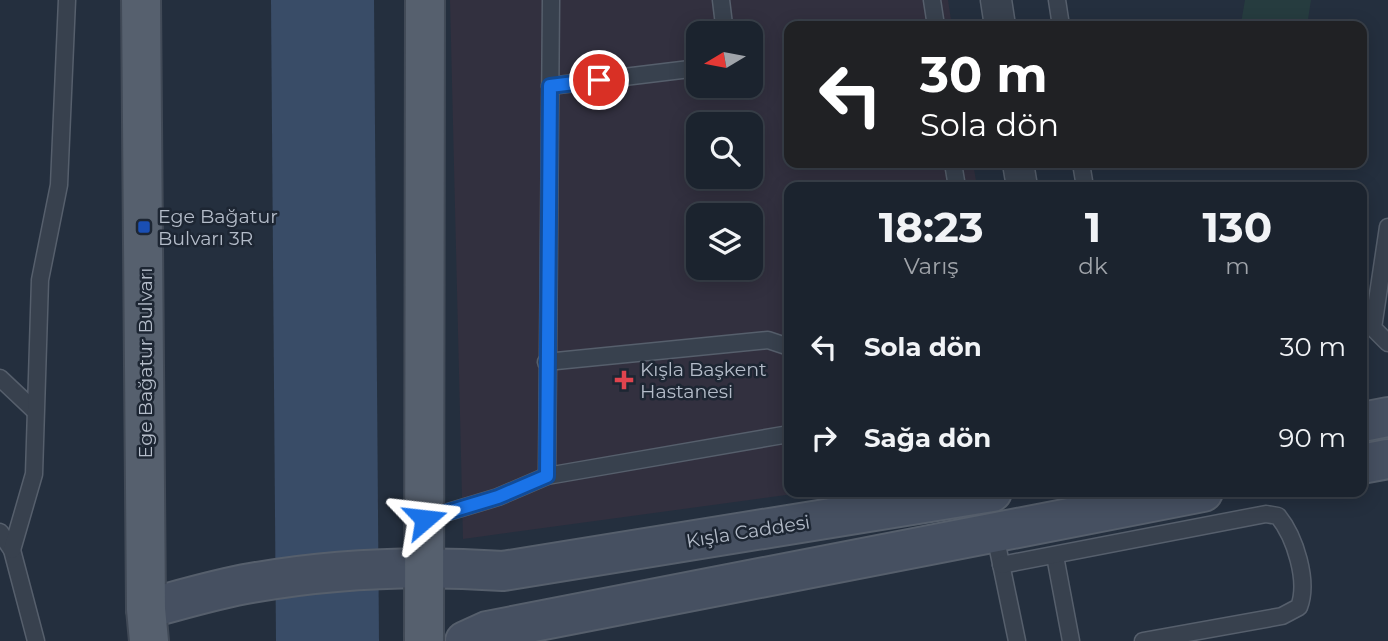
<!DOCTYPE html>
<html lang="tr">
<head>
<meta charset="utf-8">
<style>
  :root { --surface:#1b232e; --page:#282f3a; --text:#f1f3f6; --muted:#a0a4aa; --line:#39404a }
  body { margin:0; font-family:Montserrat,sans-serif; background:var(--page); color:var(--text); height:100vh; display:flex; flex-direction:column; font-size:26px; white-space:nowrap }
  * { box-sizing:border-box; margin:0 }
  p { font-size:23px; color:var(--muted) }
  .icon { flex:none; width:38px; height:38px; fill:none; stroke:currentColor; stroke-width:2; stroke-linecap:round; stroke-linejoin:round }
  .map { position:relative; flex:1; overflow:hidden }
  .panel { position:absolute; left:784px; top:182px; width:583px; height:315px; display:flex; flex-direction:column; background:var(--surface); border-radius:14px; box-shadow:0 4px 18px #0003,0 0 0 2px var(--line) }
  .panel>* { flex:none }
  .top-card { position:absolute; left:784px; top:21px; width:583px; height:147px; border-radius:14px; box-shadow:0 4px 18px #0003,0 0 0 2px var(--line); background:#202124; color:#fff; overflow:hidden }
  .needle { width:46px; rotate:260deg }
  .buttons { position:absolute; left:686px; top:21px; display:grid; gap:14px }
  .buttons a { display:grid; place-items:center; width:77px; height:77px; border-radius:14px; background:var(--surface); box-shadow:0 4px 18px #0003,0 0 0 2px var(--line); font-size:35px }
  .pin { position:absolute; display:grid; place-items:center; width:60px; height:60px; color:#fff; margin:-30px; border:4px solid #fff; border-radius:50%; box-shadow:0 2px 7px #0007 }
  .me { position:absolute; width:77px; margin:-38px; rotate:73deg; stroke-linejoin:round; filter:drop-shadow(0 0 5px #0008) }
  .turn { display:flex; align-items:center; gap:24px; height:147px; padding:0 21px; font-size:32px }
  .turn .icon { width:91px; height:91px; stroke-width:2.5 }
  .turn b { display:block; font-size:49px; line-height:60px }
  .eta { display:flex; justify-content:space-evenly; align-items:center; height:119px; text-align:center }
  .eta b { font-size:42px; font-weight:700; line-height:49px }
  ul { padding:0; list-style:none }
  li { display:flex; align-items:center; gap:21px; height:91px; padding:0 21px }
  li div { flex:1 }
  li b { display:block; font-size:26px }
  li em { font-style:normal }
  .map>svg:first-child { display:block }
  .medical { fill:#32303f; fill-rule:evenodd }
  .green { fill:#263c3f }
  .water { fill:#394c67 }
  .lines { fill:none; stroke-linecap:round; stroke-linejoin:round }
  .lane-casing { stroke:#565f6c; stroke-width:19 }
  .street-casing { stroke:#565f6c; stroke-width:33 }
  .secondary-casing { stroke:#565f6c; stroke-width:42 }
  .primary-casing { stroke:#414a57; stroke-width:42 }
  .lane { stroke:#38414e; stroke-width:16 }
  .street { stroke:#38414e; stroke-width:30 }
  .secondary { stroke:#465061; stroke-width:38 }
  .primary { stroke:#56606e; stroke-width:38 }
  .route-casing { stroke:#114b97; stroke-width:18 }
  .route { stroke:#1a73e8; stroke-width:12 }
  .transit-dot { fill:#1a4fb4; stroke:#1d2633; stroke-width:2.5 }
  .health-dot { fill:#e0444e; stroke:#1d2633; stroke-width:2.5 }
  .labels { text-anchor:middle; stroke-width:5; stroke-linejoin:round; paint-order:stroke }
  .poi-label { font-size:19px; fill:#b4bcc9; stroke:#1d2633; text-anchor:start }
  .street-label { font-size:19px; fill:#b4bcc9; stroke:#1d2633 }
</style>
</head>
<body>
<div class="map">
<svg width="1388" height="641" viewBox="0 0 1388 641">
  <rect width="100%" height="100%" fill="#242f3e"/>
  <!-- medical -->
  <path class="medical" d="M450 0H948L952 26H789V163H973L977 187H789V492H808L463 539ZM698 33H751V86H698ZM698 124H751V177H698ZM698 215H751V268H698Z"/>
  <!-- green -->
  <path class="green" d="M1245 0H1311L1307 26 1241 23Z"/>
  <!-- water -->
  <path class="water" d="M271 0H374L379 641H276Z"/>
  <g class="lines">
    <defs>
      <g id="lane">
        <path d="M721 0 725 33"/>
        <path d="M932 0 936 26"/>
        <path d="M1057 0 1061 26"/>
        <path d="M550 86 698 68"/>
        <path d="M953 163 957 187"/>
        <path d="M1081 163 1085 187"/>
        <path d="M1388 227 1373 328 1388 343"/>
        <path d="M546 362 768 340 789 347"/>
        <path d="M0 378 35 411"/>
        <path d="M547 476 551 0"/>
        <path d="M425 519 498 497 547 476 789 434"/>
        <path d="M994 530 1017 641"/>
        <path d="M0 532 12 550 36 641"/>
        <path d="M12 550 34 474 40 280 59 185 67 0"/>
        <path d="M1055 556 1071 641"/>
        <path d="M1001 565 1266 514 1278 516C1295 537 1309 581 1299 607L1282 616 1143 641"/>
      </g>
      <g id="street">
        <path d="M996 0 1000 26"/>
        <path d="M1018 163 1022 187"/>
      </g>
      <g id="secondary">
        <path d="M1362 422 1388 417"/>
        <path d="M1362 464 1388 459"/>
        <path d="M146 609C180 600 216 589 251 583 335 568 418 565 503 571L992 492"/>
        <path d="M465 641 487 631 1203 492"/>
      </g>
      <g id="primary">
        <path d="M141 0 146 609 149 641"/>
        <path d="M424 641 425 0"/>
      </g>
    </defs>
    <!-- lane casing -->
    <use href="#lane" class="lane-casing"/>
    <!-- street casing -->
    <use href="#street" class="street-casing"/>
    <!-- secondary casing -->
    <use href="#secondary" class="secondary-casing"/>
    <!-- primary casing -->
    <use href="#primary" class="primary-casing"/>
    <!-- lane -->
    <use href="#lane" class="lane"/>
    <!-- street -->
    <use href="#street" class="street"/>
    <!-- secondary -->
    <use href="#secondary" class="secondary"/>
    <!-- primary -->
    <use href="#primary" class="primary"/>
  </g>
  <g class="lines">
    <defs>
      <path id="route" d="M425 519 498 497 547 476 550 86 599 80"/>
    </defs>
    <!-- route casing -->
    <use href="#route" class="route-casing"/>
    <!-- route -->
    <use href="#route" class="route"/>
  </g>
  <!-- markers -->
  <rect class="transit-dot" x="137" y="220" width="14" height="14" rx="3.5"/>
  <path class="health-dot" d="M620.5 369.5h7v7h7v7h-7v7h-7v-7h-7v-7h7z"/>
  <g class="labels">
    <!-- poi labels -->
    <g class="poi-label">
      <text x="158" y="223">Ege Bağatur<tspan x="158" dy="22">Bulvarı 3R</tspan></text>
      <text x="640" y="376">Kışla Başkent<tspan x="640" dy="22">Hastanesi</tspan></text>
    </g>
    <!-- street labels -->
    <g class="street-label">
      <text transform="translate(145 363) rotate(-90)" y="7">Ege Bağatur Bulvarı</text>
      <text transform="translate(748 531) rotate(-9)" y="7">Kışla Caddesi</text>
    </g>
  </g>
</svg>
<div class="buttons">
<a><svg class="needle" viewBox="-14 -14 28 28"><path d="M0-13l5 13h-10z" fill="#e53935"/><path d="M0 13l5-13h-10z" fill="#a0a4aa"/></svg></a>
<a><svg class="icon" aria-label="search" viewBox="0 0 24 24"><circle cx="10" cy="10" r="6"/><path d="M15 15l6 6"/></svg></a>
<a><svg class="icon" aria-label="layers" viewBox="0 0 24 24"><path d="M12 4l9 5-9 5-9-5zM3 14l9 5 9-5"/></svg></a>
</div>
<div class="pin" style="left:599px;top:80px;background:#d93025"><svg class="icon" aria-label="arrive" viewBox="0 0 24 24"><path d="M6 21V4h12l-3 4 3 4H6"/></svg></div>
<svg class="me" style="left:425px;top:519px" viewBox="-20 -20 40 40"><path d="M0-17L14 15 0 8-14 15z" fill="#1a73e8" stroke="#fff" stroke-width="4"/></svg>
<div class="top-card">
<div class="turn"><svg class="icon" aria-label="left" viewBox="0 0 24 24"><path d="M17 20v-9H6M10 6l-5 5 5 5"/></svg><div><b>30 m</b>Sola dön</div></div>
</div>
<section class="panel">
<div class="eta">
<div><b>18:23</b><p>Varış</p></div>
<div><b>1</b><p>dk</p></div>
<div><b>130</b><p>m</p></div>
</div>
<ul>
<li><svg class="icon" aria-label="left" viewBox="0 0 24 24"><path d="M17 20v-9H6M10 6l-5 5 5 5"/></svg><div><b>Sola dön</b></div><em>30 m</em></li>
<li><svg class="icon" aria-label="right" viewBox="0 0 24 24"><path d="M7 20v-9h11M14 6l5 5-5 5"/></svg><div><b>Sağa dön</b></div><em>90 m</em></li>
</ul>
</section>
</div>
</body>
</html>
